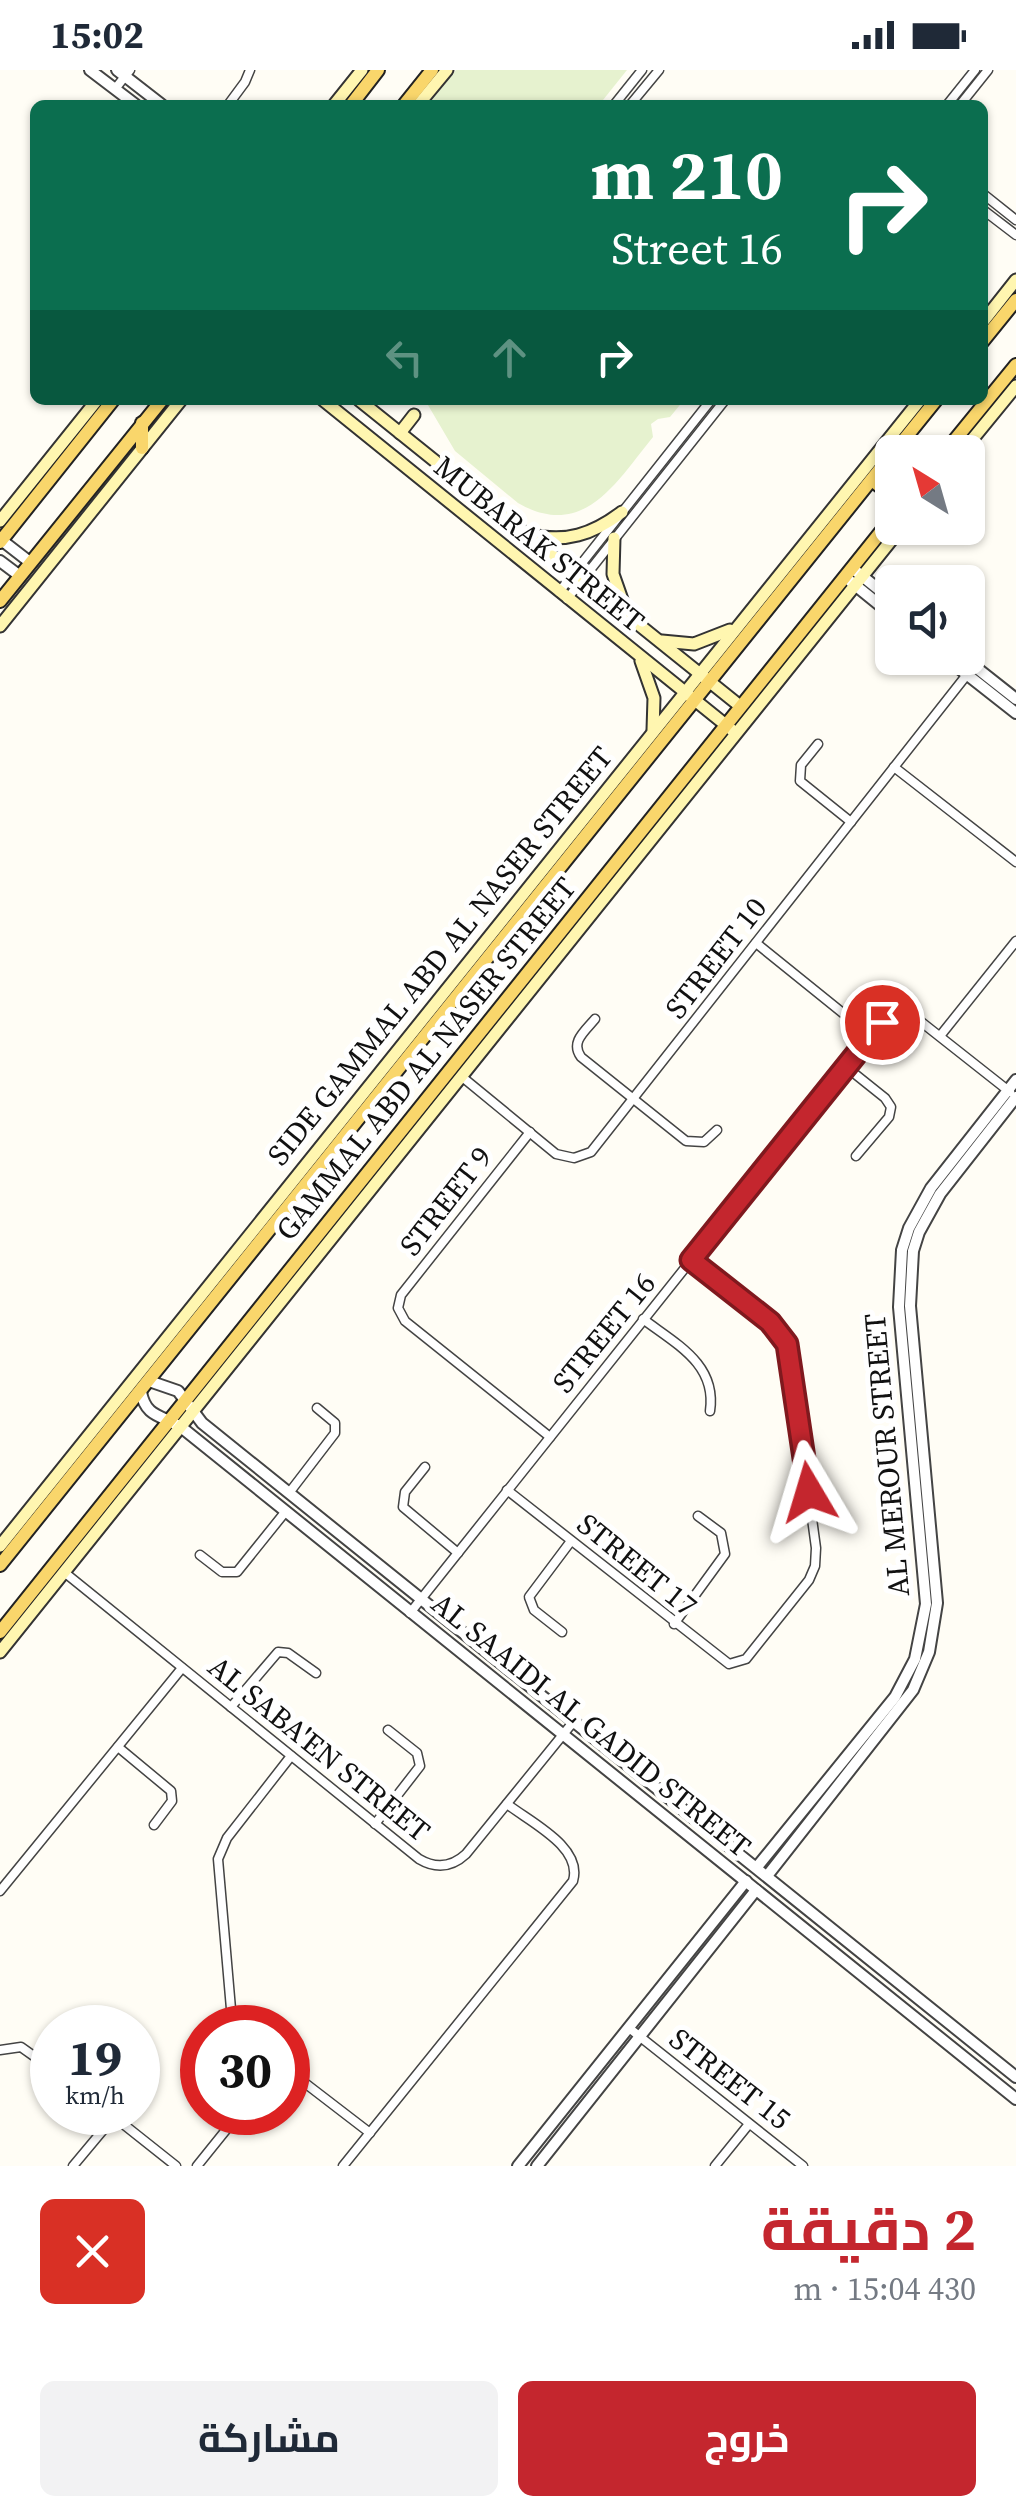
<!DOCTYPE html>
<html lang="ar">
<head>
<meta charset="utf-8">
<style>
  :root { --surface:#fff; --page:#f2f2f3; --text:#1f2937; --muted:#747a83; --accent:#c4262e }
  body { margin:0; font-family:"Source Serif 4",Cairo,serif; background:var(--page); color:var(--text); direction:rtl; height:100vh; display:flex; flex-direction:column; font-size:38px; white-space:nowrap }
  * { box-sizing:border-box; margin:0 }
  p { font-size:32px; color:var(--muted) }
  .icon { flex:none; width:55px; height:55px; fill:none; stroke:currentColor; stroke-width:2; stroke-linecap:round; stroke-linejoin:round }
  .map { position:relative; height:2096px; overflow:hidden; direction:ltr }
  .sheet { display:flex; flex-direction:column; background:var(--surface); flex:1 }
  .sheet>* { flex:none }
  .hud { position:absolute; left:30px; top:30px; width:958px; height:305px; border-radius:15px; box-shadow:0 2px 8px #0004; direction:rtl; background:#0b6e4f; color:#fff; overflow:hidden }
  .needle { width:65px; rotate:323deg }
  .fabs { position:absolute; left:875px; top:365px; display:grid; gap:20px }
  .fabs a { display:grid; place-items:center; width:110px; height:110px; border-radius:15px; background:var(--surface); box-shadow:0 2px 8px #0004; font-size:50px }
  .speed { position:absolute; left:30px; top:1935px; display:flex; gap:20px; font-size:50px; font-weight:700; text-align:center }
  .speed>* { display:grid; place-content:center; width:130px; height:130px; border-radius:50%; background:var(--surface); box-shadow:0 2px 8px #0004; line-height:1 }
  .speed small { font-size:25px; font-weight:400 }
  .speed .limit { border:15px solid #d22; background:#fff; color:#111 }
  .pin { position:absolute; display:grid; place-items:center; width:85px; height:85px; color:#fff; margin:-42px; border:5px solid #fff; border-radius:50%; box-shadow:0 2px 10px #0007 }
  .me { position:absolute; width:110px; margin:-55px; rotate:353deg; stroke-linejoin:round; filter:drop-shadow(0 0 8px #0008) }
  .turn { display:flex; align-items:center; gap:35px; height:210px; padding:0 40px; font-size:45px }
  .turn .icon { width:130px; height:130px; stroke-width:2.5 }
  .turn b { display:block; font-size:70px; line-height:85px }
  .lanes { display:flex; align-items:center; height:95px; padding:0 40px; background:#0003; justify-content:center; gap:50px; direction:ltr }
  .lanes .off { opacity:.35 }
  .round { display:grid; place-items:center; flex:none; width:105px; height:105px; border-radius:15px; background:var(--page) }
  .summary { display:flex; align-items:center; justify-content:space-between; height:170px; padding:0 40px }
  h1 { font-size:60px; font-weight:700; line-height:75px; color:var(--accent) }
  .button { display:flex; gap:20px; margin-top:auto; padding:20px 40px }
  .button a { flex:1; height:115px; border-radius:15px; background:var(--accent); color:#fff; font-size:40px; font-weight:700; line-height:115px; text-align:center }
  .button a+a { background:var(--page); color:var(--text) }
  .status { display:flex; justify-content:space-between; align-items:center; height:70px; padding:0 50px; background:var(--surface); direction:ltr }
  .status svg { height:28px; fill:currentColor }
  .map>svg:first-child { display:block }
  .pitch { fill:#e6f2cf }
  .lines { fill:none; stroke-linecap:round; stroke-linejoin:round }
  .minor-casing { stroke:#444; stroke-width:11 }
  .tertiary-casing { stroke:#444; stroke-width:14 }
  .secondary-casing { stroke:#333; stroke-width:15 }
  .primary-casing { stroke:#222; stroke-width:16 }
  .minor { stroke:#fff; stroke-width:8 }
  .tertiary { stroke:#fff; stroke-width:10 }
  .secondary { stroke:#fff6b0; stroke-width:11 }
  .primary { stroke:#f9d66b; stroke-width:12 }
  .route-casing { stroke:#7f191e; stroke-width:25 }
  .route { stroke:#c4262e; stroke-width:18 }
  .labels { text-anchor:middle; stroke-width:10; stroke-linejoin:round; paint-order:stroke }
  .street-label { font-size:30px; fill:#111; stroke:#fff }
</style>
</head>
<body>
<div class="status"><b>15:02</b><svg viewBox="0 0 49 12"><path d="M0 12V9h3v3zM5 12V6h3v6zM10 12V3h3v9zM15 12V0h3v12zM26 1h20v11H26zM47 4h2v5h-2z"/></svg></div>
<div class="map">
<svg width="1016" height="2096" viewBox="0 0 1016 2096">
  <rect width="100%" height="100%" fill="#fffdf5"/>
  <!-- pitch -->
  <g class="pitch">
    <path d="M456 0H627L599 35H428Z"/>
    <path d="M425 330H684L670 347 658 349 651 354 653 367C617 411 584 471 518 433L455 381Z"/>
  </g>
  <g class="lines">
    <defs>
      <g id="minor">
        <path d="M115 19 130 0"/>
        <path d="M228 35 245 12 250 0"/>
        <path d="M614 35 642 0"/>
        <path d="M630 35 659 0"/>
        <path d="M947 35 975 0"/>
        <path d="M960 35 988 0"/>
        <path d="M982 123 1016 150"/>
        <path d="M982 139 1016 165"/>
        <path d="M559 522 711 330"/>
        <path d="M567 529 725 330"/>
        <path d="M818 674 801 695 800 711 851 752"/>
        <path d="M894 697 1016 792"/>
        <path d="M756 873 870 965"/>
        <path d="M595 949C585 961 570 972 581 987L686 1071 704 1072 717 1060"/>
        <path d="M940 966 1016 871"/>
        <path d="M845 996 885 1028 891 1037 889 1047 856 1086"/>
        <path d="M461 1006 556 1084 574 1088 591 1082 969 602"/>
        <path d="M530 1062 401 1225 398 1238 405 1251 550 1367"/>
        <path d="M643 1249C676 1274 717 1294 710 1341"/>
        <path d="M425 1397 405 1422 403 1437 458 1483"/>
        <path d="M507 1420 729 1594 746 1589 809 1510 815 1496 816 1478 789 1280 776 1257 691 1190"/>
        <path d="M289 1423 335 1363V1353L317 1338"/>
        <path d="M200 1485 222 1502H237L286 1441"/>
        <path d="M64 1502 419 1789C436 1799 452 1797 466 1784L574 1651"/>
        <path d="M410 1543 877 957 896 947 920 951 1010 1022"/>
        <path d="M674 1554 725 1484 721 1463 698 1446"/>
        <path d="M562 1562 534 1540 529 1527 571 1471"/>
        <path d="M231 1637 278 1582 288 1583 316 1603"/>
        <path d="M118 1677 171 1721 172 1731 154 1755"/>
        <path d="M375 1754 420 1696 417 1683 388 1660"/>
        <path d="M0 1821 182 1598"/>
        <path d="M239 1958 231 1939 218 1789 227 1768 291 1686"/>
        <path d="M629 1958 803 2096"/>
        <path d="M0 1980 21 1977 52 1999"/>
        <path d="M288 2000 370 2063"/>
        <path d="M198 2008 202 2011"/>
        <path d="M108 2042 176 2096"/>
        <path d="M73 2096 114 2047"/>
        <path d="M197 2096 234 2050 235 2042"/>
        <path d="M343 2096 573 1811C583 1777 530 1752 507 1734"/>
        <path d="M715 2096 749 2054"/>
      </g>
      <g id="tertiary">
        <path d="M90 0 136 35"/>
        <path d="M117 0 162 35"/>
        <path d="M0 469 31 493"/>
        <path d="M0 491 20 506"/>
        <path d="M852 498 892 530"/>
        <path d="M850 511 892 545"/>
        <path d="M946 588 1016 643"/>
        <path d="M964 588 1016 629"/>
        <path d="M149 1311 178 1321 202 1353 1016 2007"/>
        <path d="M141 1322C146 1348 162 1345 181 1357L1016 2029"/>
        <path d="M757 1797 895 1627 915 1589 926 1534 899 1237 902 1180 909 1158 931 1118 1016 1010"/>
        <path d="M767 1806 913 1620 929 1582 937 1533 910 1236 913 1181 919 1162 940 1124 1016 1027"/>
        <path d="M518 2096 746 1811"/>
        <path d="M537 2096 756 1820"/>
      </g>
      <g id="secondary">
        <path d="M334 35 362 0"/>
        <path d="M418 35 447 0"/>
        <path d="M982 253 1016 210"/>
        <path d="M323 330 732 660"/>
        <path d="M359 330 740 636"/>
        <path d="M400 363 414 345"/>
        <path d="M962 382 1016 316"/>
        <path d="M0 451 97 330"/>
        <path d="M529 464C565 474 593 464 622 442"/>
        <path d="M614 468 613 504 626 541"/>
        <path d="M0 556 181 330"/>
        <path d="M662 571 694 574 730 560"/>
        <path d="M641 591 654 628 653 660"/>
        <path d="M0 1476 920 330"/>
        <path d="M0 1582 901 458"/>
      </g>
      <g id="primary">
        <path d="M351 35 378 0"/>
        <path d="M404 35 432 0"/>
        <path d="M982 272 1016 230"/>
        <path d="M142 378V353"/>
        <path d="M894 382 936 330"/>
        <path d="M945 382 1016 295"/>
        <path d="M872 410 892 426"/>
        <path d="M0 472 113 330"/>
        <path d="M0 531 162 330"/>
        <path d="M0 1495 892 384"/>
        <path d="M0 1562 892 448"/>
      </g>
    </defs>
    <!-- minor casing -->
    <use href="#minor" class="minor-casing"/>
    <!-- tertiary casing -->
    <use href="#tertiary" class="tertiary-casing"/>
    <!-- secondary casing -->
    <use href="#secondary" class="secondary-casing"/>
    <!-- primary casing -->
    <use href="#primary" class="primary-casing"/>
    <!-- minor -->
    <use href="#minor" class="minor"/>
    <!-- tertiary -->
    <use href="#tertiary" class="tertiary"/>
    <!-- secondary -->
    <use href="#secondary" class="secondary"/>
    <!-- primary -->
    <use href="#primary" class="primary"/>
  </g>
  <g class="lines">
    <defs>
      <path id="route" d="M809 1422 787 1274 770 1252 691 1190 882 952"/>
    </defs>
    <!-- route casing -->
    <use href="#route" class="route-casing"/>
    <!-- route -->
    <use href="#route" class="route"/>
  </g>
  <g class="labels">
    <!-- street labels -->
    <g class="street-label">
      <text transform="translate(539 474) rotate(39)" y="10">MUBARAK STREET</text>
      <text transform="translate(440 886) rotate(-51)" y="10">SIDE GAMMAL ABD AL NASER STREET</text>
      <text transform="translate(716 888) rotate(-52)" y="10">STREET 10</text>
      <text transform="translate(426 989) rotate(-51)" y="10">GAMMAL ABD AL NASER STREET</text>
      <text transform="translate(446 1131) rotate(-52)" y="10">STREET 9</text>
      <text transform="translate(604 1263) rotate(-51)" y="10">STREET 16</text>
      <text transform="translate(887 1385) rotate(-95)" y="10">AL MEROUR STREET</text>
      <text transform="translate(637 1495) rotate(39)" y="10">STREET 17</text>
      <text transform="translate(591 1655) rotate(39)" y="10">AL SAAIDI AL GADID STREET</text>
      <text transform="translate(319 1679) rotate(39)" y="10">AL SABA'EN STREET</text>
      <text transform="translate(730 2009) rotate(38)" y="10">STREET 15</text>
    </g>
  </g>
</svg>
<div class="fabs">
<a><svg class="needle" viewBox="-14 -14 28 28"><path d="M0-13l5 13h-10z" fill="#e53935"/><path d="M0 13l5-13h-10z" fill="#747a83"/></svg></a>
<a><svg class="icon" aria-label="sound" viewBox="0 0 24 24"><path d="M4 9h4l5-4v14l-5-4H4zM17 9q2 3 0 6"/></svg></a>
</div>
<div class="speed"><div>19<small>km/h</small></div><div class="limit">30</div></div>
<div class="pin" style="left:882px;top:952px;background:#d93025"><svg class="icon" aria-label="arrive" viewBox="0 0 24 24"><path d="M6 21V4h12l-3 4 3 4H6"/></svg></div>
<svg class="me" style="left:809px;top:1422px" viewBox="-20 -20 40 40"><path d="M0-17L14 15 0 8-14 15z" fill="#c4262e" stroke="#fff" stroke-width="4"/></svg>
<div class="hud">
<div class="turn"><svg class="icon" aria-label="right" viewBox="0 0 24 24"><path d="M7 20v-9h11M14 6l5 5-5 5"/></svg><div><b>210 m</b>Street 16</div></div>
<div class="lanes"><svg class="icon off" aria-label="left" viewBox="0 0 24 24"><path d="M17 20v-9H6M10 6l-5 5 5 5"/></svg><svg class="icon off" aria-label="ahead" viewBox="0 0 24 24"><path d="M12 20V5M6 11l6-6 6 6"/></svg><svg class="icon" aria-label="right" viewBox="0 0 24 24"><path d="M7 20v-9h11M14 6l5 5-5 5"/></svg></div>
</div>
</div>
<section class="sheet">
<div class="summary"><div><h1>2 دقيقة</h1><p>430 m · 15:04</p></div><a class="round" style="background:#d93025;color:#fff"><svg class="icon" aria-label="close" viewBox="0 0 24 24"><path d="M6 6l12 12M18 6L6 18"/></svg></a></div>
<div class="button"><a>خروج</a><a>مشاركة</a></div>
</section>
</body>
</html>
